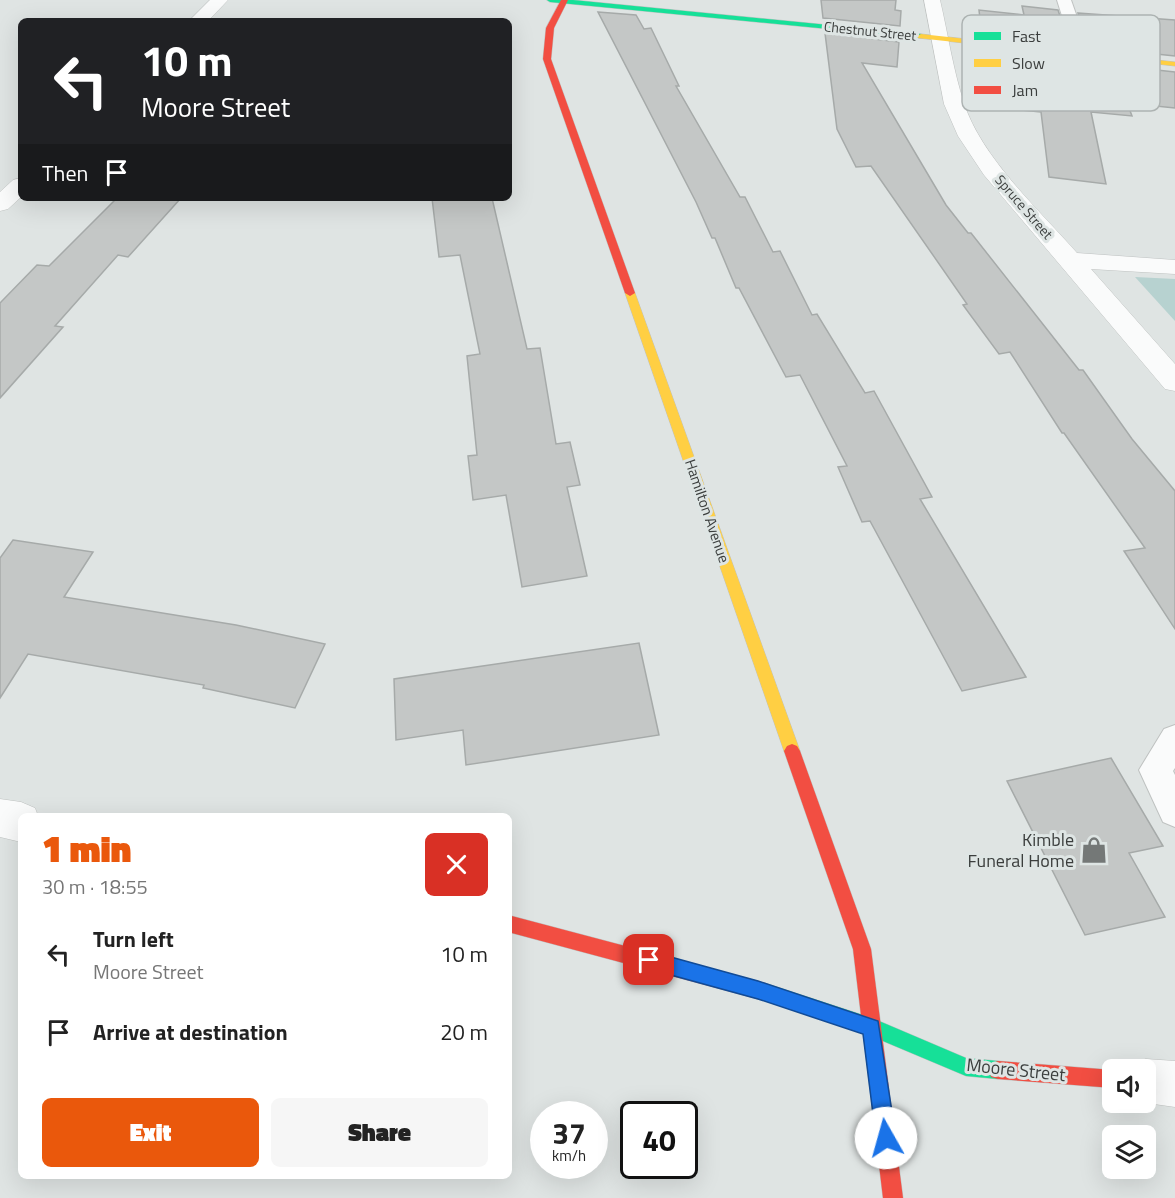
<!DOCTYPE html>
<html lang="en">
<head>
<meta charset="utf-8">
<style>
  :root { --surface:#fff; --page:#f6f6f6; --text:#222; --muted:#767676; --accent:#ea580c }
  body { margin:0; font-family:"Titillium Web",sans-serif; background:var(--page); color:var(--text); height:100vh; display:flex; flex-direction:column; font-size:22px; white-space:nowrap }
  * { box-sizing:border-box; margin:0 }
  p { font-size:20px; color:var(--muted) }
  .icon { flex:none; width:33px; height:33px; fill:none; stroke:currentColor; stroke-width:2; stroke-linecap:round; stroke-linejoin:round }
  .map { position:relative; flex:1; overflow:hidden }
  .panel { position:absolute; left:18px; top:813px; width:494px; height:366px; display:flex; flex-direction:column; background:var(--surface); border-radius:9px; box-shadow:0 6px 24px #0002 }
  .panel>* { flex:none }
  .hud { position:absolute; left:18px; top:18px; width:494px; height:183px; border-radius:9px; box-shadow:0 6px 24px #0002; background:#202124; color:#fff; overflow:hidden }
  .fabs { position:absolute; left:1102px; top:1059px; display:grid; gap:12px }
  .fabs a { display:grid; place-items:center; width:54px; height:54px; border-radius:9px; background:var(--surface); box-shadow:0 6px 24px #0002; font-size:30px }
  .speed { position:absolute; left:530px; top:1101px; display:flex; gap:12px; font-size:30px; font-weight:700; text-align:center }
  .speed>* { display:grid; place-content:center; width:78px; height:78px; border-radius:50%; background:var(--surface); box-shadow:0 6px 24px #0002; line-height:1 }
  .speed small { font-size:15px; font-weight:400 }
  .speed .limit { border:3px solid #111; border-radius:9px; background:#fff; color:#111 }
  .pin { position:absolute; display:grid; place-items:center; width:51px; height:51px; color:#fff; margin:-26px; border-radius:12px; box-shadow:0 3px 9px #0006 }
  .me { position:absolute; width:66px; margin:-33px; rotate:353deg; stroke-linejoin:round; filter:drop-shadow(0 0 4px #0008) }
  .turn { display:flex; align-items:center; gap:21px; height:126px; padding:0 24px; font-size:27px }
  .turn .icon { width:78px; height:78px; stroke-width:2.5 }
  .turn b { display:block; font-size:42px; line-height:51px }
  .then { display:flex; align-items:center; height:57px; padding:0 24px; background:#0003; gap:12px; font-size:22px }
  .round { display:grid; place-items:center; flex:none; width:63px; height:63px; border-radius:9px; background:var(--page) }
  .head { display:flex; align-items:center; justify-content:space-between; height:102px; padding:0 24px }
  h1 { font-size:36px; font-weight:800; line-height:45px; color:var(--accent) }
  .cta { display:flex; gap:12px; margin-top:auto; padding:12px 24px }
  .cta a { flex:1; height:69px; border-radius:9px; background:var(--accent); color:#fff; font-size:24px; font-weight:800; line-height:69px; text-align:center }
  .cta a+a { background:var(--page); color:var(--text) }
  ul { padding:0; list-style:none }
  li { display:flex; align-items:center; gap:18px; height:78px; padding:0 24px }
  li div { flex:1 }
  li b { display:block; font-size:22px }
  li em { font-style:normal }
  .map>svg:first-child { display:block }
  .green { fill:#b7d2d0 }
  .building { fill:#c4c7c6; stroke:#a6aaa9; stroke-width:1.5 }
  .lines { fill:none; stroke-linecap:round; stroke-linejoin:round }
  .lane-casing { stroke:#bfc2c1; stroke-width:2 }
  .street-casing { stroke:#bfc2c1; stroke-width:1 }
  .fast-casing { stroke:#bfc2c1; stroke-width:1 }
  .slow-casing { stroke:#bfc2c1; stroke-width:1 }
  .jam-casing { stroke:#bfc2c1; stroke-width:1 }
  .lane { fill:#fafbfb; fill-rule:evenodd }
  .street { fill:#fafbfb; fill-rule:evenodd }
  .fast { fill:#16e098; fill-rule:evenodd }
  .slow { fill:#ffcf43; fill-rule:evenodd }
  .jam { fill:#f24e42; fill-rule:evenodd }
  .route { fill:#1a73e8; stroke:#114b97; stroke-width:1.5 }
  .labels { text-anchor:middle; stroke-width:6; stroke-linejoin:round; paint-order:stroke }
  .far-street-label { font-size:14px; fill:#3b3e3d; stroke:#dee5e4 }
  .street-label { font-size:15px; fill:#3b3e3d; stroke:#dee5e4 }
  .near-poi-label { font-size:18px; fill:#3b3e3d; stroke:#dee5e4; text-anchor:end }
  .near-street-label { font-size:18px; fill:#3b3e3d; stroke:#dee5e4 }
  .key { fill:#dee5e4; stroke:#adb3b2; stroke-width:1.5 }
  .key-label { font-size:16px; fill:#3b3e3d }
</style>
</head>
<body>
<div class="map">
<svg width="1175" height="1198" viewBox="0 0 1175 1198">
  <rect width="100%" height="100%" fill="#dfe4e3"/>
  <!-- green -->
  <path class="green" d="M1135 277 1175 279V321Z"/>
  <!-- building -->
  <g class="building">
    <path d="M821 0H896L895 10 901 11 900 26 823 18Z"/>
    <path d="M1022 6 1058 10 1069 44 982 35 979 10 1024 15Z"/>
    <path d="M598 12 636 15 644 29 651 28 679 86H676L740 197H745L773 252 780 251 812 315 817 314 865 393 874 391 932 497 920 499 1026 677 962 691 870 521 862 522 838 467 847 466 800 375 786 377 739 288H736L715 238H712L696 202Z"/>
    <path d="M1078 13 1175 20V56L1090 47Z"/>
    <path d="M825 33 899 42 897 67 862 63 946 205 968 233H971L1079 370H1083L1132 439 1175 491V629L1124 551 1145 548 1064 433H1062L1010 352 999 354 963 305 967 304 871 166 856 167 837 129Z"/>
    <path d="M984 51 1175 72V108L1127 103 1132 116 1091 112 1106 184 1049 177 1041 112 991 107Z"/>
    <path d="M117 198H181L128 257 118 255 55 326 63 327 0 398V303L37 265 49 266Z"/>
    <path d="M432 198H492L527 349 540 348 556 444 570 442 580 485 567 487 587 576 522 587 506 495 473 500 468 456 477 455 467 356 480 354 460 255 439 257Z"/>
    <path d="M13 540 93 552 64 597 236 625 325 644 295 708 203 688 204 685 28 654 0 698V558Z"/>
    <path d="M639 643 659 735 466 765 463 730 396 740 394 679Z"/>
    <path d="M1111 758 1163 846 1129 853 1165 917 1085 935 1007 781Z"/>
  </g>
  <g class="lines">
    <defs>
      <g id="lane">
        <path d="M1057 0H1071L1090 54 1088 57H1076L1074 54Z"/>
        <path d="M1175 725V768L1173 771 1175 775V827L1163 822 1139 770 1164 729Z"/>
      </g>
      <g id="street">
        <path d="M210 0H228L208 21H189Z"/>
        <path d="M924 0H940C948 34 953 70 964 103 981 157 1040 211 1077 253L1175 260V274L1091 269 1175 364V391L1165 389 984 175 958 136 944 104Z"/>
        <path d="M21 178V197L8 209 0 211V192L13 180Z"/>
        <path d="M0 799 21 802 35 808 38 816H21V842L0 837Z"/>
        <path d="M1146 1059 1175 1061V1107L1140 1102H1146V1070H1128L1130 1066Z"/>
      </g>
      <g id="fast">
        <path d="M547 0H573L921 34 925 36 921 38 550 2Z"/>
        <path d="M765 983 872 1018 966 1058 998 1061 1005 1063 1007 1070 1005 1077 998 1079 966 1076 871 1036 759 998 756 992 759 986Z"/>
      </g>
      <g id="slow">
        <path d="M921 34 1175 62V66L918 38 917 36Z"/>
        <path d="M630 290 635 293 800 751 797 756 792 758 787 756 784 751 625 293Z"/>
      </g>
      <g id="jam">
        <path d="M561 0H568L554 28 551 59 635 293 630 296 625 293 543 59 546 28Z"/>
        <path d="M792 744 797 746 800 751 871 949 903 1198H883L853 949 784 751 787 746Z"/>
        <path d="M508 915 765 983 771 986 774 992 771 998 765 1001 508 932Z"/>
        <path d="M998 1061 1113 1070V1088L998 1079 991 1077 989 1070 991 1063Z"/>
      </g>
    </defs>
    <!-- lane casing -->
    <use href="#lane" class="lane-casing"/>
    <!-- street casing -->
    <use href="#street" class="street-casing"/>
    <!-- fast casing -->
    <use href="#fast" class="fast-casing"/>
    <!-- slow casing -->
    <use href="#slow" class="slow-casing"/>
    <!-- jam casing -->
    <use href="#jam" class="jam-casing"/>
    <!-- lane -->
    <use href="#lane" class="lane"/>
    <!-- street -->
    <use href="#street" class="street"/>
    <!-- fast -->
    <use href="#fast" class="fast"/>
    <!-- slow -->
    <use href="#slow" class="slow"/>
    <!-- jam -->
    <use href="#jam" class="jam"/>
  </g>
  <!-- route -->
  <path class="route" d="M649 951 758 981 878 1021 896 1138 893 1145 886 1147 879 1145 876 1138 863 1034 758 999 649 969 643 966 640 960 643 953Z"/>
  <!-- icons -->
  <defs>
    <symbol id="shop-bare" viewBox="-9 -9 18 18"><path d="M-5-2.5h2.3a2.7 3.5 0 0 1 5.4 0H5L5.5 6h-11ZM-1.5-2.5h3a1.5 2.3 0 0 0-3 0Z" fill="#747877" stroke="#dee5e4" stroke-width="2.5" paint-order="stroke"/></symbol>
  </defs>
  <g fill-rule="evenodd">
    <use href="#shop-bare" x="1075" y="831" width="38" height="38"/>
  </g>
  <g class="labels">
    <!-- far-street labels -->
    <g class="far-street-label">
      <text transform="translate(870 31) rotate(6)" y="5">Chestnut Street</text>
      <text transform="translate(1024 207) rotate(49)" y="5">Spruce Street</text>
    </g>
    <!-- street labels -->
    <g class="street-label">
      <text transform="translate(707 511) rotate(71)" y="5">Hamilton Avenue</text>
    </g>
    <!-- near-poi labels -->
    <g class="near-poi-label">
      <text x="1074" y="846">Kimble<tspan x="1074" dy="21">Funeral Home</tspan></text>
    </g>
    <!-- near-street labels -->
    <g class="near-street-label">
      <text transform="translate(1016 1070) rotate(6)" y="6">Moore Street</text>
    </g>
  </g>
  <!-- legend -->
  <rect x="962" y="15" width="198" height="96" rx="9" class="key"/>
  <rect x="974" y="32" width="27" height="8" fill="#16e098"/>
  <rect x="974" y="59" width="27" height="8" fill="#ffcf43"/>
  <rect x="974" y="86" width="27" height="8" fill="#f24e42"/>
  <g class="key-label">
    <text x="1012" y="42">Fast</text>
    <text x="1012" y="69">Slow</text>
    <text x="1012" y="96">Jam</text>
  </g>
</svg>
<div class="fabs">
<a><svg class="icon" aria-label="sound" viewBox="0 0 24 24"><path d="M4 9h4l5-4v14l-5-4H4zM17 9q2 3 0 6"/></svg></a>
<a><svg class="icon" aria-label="layers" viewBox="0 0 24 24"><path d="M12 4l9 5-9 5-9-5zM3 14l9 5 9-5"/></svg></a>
</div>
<div class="speed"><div>37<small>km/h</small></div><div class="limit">40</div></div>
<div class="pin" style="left:649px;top:960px;background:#d93025"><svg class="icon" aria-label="arrive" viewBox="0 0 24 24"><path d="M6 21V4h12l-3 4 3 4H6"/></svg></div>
<svg class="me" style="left:886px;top:1138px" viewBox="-20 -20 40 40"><circle r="19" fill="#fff"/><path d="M0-13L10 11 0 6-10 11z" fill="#1a73e8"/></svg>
<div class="hud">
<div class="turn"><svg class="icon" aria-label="left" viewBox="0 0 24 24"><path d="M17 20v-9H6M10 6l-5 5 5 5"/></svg><div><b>10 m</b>Moore Street</div></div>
<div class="then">Then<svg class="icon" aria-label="arrive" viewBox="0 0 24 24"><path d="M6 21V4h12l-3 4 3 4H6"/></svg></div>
</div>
<section class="panel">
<div class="head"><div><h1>1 min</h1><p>30 m · 18:55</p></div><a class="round" style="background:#d93025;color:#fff"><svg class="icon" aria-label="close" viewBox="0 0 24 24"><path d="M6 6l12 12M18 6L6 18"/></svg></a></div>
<ul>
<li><svg class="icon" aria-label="left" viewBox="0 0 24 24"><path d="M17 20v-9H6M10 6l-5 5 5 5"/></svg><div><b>Turn left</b><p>Moore Street</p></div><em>10 m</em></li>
<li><svg class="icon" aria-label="arrive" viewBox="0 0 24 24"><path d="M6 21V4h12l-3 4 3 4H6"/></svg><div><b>Arrive at destination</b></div><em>20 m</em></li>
</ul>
<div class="cta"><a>Exit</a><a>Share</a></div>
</section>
</div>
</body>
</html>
